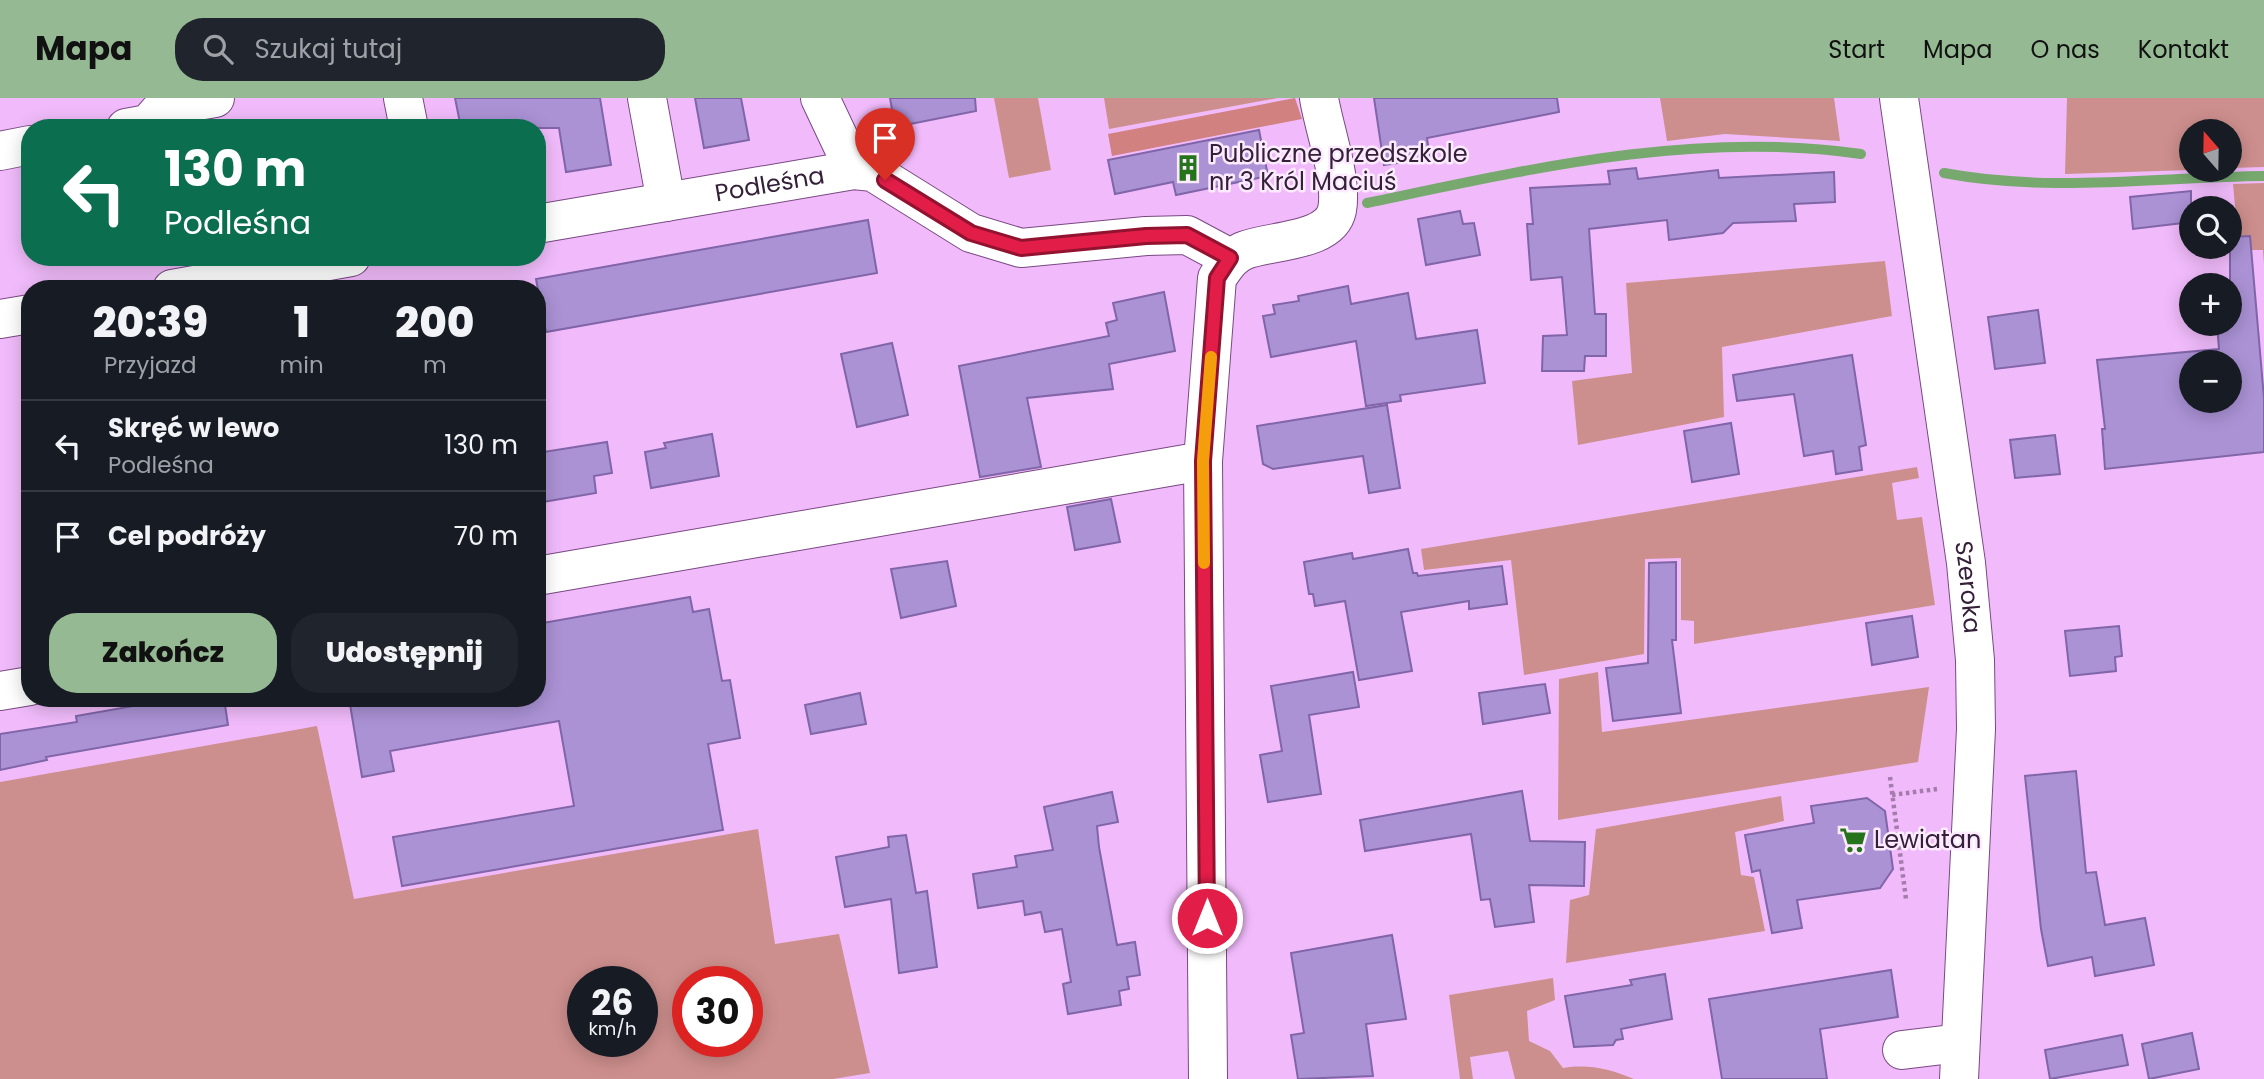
<!DOCTYPE html>
<html lang="pl">
<head>
<meta charset="utf-8">
<style>
  :root { --surface:#171b24; --page:#20242c; --text:#f1f3f6; --muted:#9ea1a6; --line:#363941; --accent:#95b993 }
  body { margin:0; font-family:Poppins,sans-serif; background:var(--page); color:var(--text); height:100vh; display:flex; flex-direction:column; font-size:26px; white-space:nowrap }
  * { box-sizing:border-box; margin:0 }
  p { font-size:23px; color:var(--muted) }
  .icon { flex:none; width:38px; height:38px; fill:none; stroke:currentColor; stroke-width:2; stroke-linecap:round; stroke-linejoin:round }
  .map { position:relative; flex:1; overflow:hidden }
  .sheet { position:absolute; left:21px; top:182px; width:525px; height:427px; display:flex; flex-direction:column; background:var(--surface); border-radius:28px; box-shadow:0 4px 18px #0003 }
  .sheet>* { flex:none }
  .top-card { position:absolute; left:21px; top:21px; width:525px; height:147px; border-radius:28px; box-shadow:0 4px 18px #0003; background:#0b6e4f; color:#fff; overflow:hidden }
  .needle { width:46px; rotate:340deg }
  .buttons { position:absolute; left:2179px; top:21px; display:grid; gap:14px }
  .buttons a { display:grid; place-items:center; width:63px; height:63px; border-radius:50%; background:var(--surface); box-shadow:0 4px 18px #0003; font-size:35px }
  .speed { position:absolute; left:567px; top:868px; display:flex; gap:14px; font-size:35px; font-weight:700; text-align:center }
  .speed>* { display:grid; place-content:center; width:91px; height:91px; border-radius:50%; background:var(--surface); box-shadow:0 4px 18px #0003; line-height:1 }
  .speed small { font-size:18px; font-weight:400 }
  .speed .limit { border:10px solid #d22; background:#fff; color:#111 }
  .pin { position:absolute; display:grid; place-items:center; width:60px; height:60px; color:#fff; margin:-72px -30px; border-radius:50% 50% 50% 0; rotate:-45deg; box-shadow:0 0 7px #0007 }
  .pin .icon { rotate:45deg }
  .me { position:absolute; width:77px; margin:-38px; rotate:0deg; stroke-linejoin:round; filter:drop-shadow(0 0 5px #0008) }
  .turn { display:flex; align-items:center; gap:24px; height:147px; padding:0 28px; font-size:32px }
  .turn .icon { width:91px; height:91px; stroke-width:2.5 }
  .turn b { display:block; font-size:49px; line-height:60px }
  .eta { display:flex; justify-content:space-evenly; align-items:center; height:119px; text-align:center }
  .eta b { font-size:42px; font-weight:800; line-height:49px }
  .cta { display:flex; gap:14px; margin-top:auto; padding:14px 28px }
  .cta a { flex:1; height:80px; border-radius:28px; background:var(--accent); color:#111; font-size:28px; font-weight:800; line-height:80px; text-align:center }
  .cta a+a { background:var(--page); color:var(--text) }
  ul { padding:0; list-style:none }
  li { display:flex; align-items:center; gap:21px; height:91px; padding:0 28px; border-top:2px solid var(--line) }
  li div { flex:1 }
  li b { display:block; font-size:26px }
  li em { font-style:normal }
  header { display:flex; align-items:center; gap:42px; box-sizing:border-box; height:98px; padding:0 35px; background:var(--accent); color:#111 }
  header strong { font-size:33px }
  nav { display:flex; gap:38px; margin-inline-start:auto; font-size:24px }
  .search { width:490px; height:63px; background:var(--page); display:flex; align-items:center; gap:18px; box-sizing:border-box; padding:0 24px; border-radius:28px; color:var(--muted); font-size:26px }
  .map>svg:first-child { display:block }
  .green { fill:#cd8f8d; fill-rule:evenodd }
  .forest { fill:#d1817f }
  .lines { fill:none; stroke-linecap:round; stroke-linejoin:round }
  .stream { stroke:#77a96f; stroke-width:10 }
  .building { fill:#ab92d5; stroke:#8065a8; stroke-width:2; fill-rule:evenodd }
  .minor-casing { stroke:#794982; stroke-width:40 }
  .path { stroke:#a47cac; stroke-width:4.5; stroke-dasharray:3.5 3.5; stroke-linecap:butt }
  .minor { stroke:#fff; stroke-width:38 }
  .route-casing { stroke:#92132f; stroke-width:18 }
  .route { stroke:#e11d48; stroke-width:12 }
  .slow { stroke:#f59e0b; stroke-width:12 }
  .labels { text-anchor:middle; stroke-width:5; stroke-linejoin:round; paint-order:stroke }
  .poi-label { font-size:24px; fill:#352039; stroke:#fcebff; text-anchor:start }
  .street-label { font-size:24px; fill:#352039; stroke:#fcebff }
</style>
</head>
<body>
<header>
<strong>Mapa</strong>
<div class="search"><svg class="icon" aria-label="search" viewBox="0 0 24 24"><circle cx="10" cy="10" r="6"/><path d="M15 15l6 6"/></svg>Szukaj tutaj</div>
<nav><a>Start</a><a>Mapa</a><a>O nas</a><a>Kontakt</a></nav>
</header>
<div class="map">
<svg width="2264" height="981" viewBox="0 0 2264 981">
  <rect width="100%" height="100%" fill="#f1bbfb"/>
  <!-- green -->
  <g class="green">
    <path d="M994 0H1038L1051 72 1009 80Z"/>
    <path d="M1104 0H1278L1109 31Z"/>
    <path d="M1660 0H1834L1840 43 1725 36 1667 43Z"/>
    <path d="M2067 0H2264V69L2230 70V33H2191V72L2065 76Z"/>
    <path d="M2264 85V166L2263 152H2239L2233 86Z"/>
    <path d="M1885 163 1892 218 1722 249 1724 319 1578 347 1572 283 1632 275 1626 185Z"/>
    <path d="M1917 369 1919 380 1892 385 1897 422 1922 419 1935 507 1694 546V523L1681 522V460L1645 461 1644 556 1524 577 1511 462 1424 472 1421 451Z"/>
    <path d="M1598 574 1602 634 1929 589 1918 664 1558 722 1559 581Z"/>
    <path d="M317 628 354 801 758 731 775 846 839 836 870 975 833 981H0V684ZM583 884H642V943H583ZM688 884H747V943H688Z"/>
    <path d="M1781 698 1784 723 1735 734 1741 777 1754 779 1765 833 1566 865 1570 802 1589 797 1596 731Z"/>
    <path d="M1553 880 1555 902 1527 913 1529 943 1550 953 1563 970C1590 966 1609 971 1634 981H1515L1508 953 1470 959 1473 981H1460L1449 897Z"/>
  </g>
  <!-- forest -->
  <path class="forest" d="M1295 0 1302 21 1112 58 1108 36Z"/>
  <g class="lines">
    <!-- stream -->
    <g class="stream">
      <path d="M1944 75C2050 95 2157 79 2264 78"/>
      <path d="M1367 105C1530 71 1694 32 1861 56"/>
    </g>
  </g>
  <!-- building -->
  <g class="building">
    <path d="M455 0H600L611 67 566 74 559 30H461Z"/>
    <path d="M695 0H741L749 42 704 50Z"/>
    <path d="M890 0H975L976 13 895 29Z"/>
    <path d="M1374 0H1557L1559 14 1427 40 1430 60 1384 67Z"/>
    <path d="M1259 32 1268 78 1176 97 1173 84 1115 96 1108 62Z"/>
    <path d="M1636 70 1638 81 1718 72 1719 80 1834 74 1835 104 1794 106 1796 123 1733 125 1723 135 1669 142 1667 122 1589 131 1595 216H1606V258H1585L1584 273H1542L1543 238 1567 237 1562 179 1531 182 1527 126H1533L1530 90 1610 86 1608 73Z"/>
    <path d="M2191 93V124L2133 131 2130 99Z"/>
    <path d="M1460 113 1463 126 1474 125 1480 157 1426 167 1418 121Z"/>
    <path d="M868 122 877 175 546 234 536 181Z"/>
    <path d="M2250 138 2264 300V354L2105 371 2102 331H2105L2097 262 2219 251 2217 226H2230V139ZM2191 264H2230V303H2191Z"/>
    <path d="M1348 188 1351 206 1408 195 1416 241 1477 232 1485 285 1400 297 1401 303 1366 308 1356 243 1271 259 1263 218 1275 216 1273 207 1299 203 1298 198Z"/>
    <path d="M1164 194 1175 253 1109 266 1113 291 1027 300 1041 369 980 379 959 268 1109 238 1106 225 1117 222 1113 205Z"/>
    <path d="M2038 212 2045 265 1995 271 1988 219Z"/>
    <path d="M892 245 908 317 857 329 841 256Z"/>
    <path d="M1852 257 1866 347 1859 349 1862 372 1836 376 1833 353 1804 358 1794 296 1737 303 1733 277Z"/>
    <path d="M1387 307 1400 390 1369 395 1363 358 1273 371 1263 366 1257 328Z"/>
    <path d="M1731 325 1739 376 1692 384 1684 333Z"/>
    <path d="M712 336 719 378 651 390 645 354 666 350 664 345Z"/>
    <path d="M2055 337 2060 376 2015 380 2010 342Z"/>
    <path d="M607 344 612 375 594 378 596 395 537 405V355Z"/>
    <path d="M1111 401 1120 444 1075 452 1067 409Z"/>
    <path d="M1408 451 1413 475H1417L1418 478 1502 468 1507 506 1469 511V503L1401 514 1412 573 1359 582 1345 503 1315 508 1313 496H1309L1304 464 1352 455 1353 461Z"/>
    <path d="M947 463 956 508 901 520 891 471Z"/>
    <path d="M1676 464V542H1672L1681 615 1613 623 1606 570 1648 565 1649 465Z"/>
    <path d="M690 499 693 514 709 511 722 583 730 582 740 640 708 646 723 732 402 788 393 739 574 708 559 623 390 653 394 673 362 679 349 600H537V526Z"/>
    <path d="M1912 518 1918 559 1872 567 1866 525Z"/>
    <path d="M2119 528 2122 558 2115 559 2116 573 2070 578 2065 533Z"/>
    <path d="M1353 574 1359 609 1309 617 1321 696 1268 704 1260 657 1282 653 1271 588Z"/>
    <path d="M1545 586 1550 615 1483 626 1479 595Z"/>
    <path d="M860 595 866 626 811 636 805 607Z"/>
    <path d="M179 600H224L228 627 46 659 47 662 0 672V636L77 624 76 618Z"/>
    <path d="M2076 673 2086 775 2096 774 2105 827 2145 820 2154 867 2095 878 2092 859 2048 868 2041 831 2025 678Z"/>
    <path d="M1522 693 1530 743 1585 744 1584 788 1529 787 1534 824 1495 829 1490 801 1481 802 1471 736 1365 753 1360 722Z"/>
    <path d="M1112 694 1118 724 1097 728 1099 749 1117 847 1135 844 1140 877 1127 879 1129 891 1119 893 1121 907 1068 916 1063 886 1071 884 1062 831 1045 834 1041 814 1025 817 1023 803 978 810 973 776 1017 769 1015 758 1053 752 1044 709Z"/>
    <path d="M1867 700 1885 713 1893 771 1880 790 1797 802 1802 830 1772 835 1760 772 1752 774 1745 737 1814 725 1811 708Z"/>
    <path d="M906 737 916 795 927 793 937 869 899 875 891 801 845 809 836 759 889 749 888 739Z"/>
    <path d="M1392 837 1406 921 1366 926 1373 978 1298 981 1291 937 1304 935 1291 855Z"/>
    <path d="M1891 872 1898 919 1820 931 1827 981H1722L1709 901Z"/>
    <path d="M1665 876 1672 921 1621 931 1623 941 1616 942 1613 947 1574 949 1565 898 1632 887 1630 882Z"/>
    <path d="M2192 935 2199 971 2149 981 2142 946Z"/>
    <path d="M2122 937 2128 967 2050 981 2045 952Z"/>
  </g>
  <g class="lines">
    <defs>
      <g id="minor">
        <path d="M403 0 409 30"/>
        <path d="M647 0 666 104"/>
        <path d="M820 0 854 72"/>
        <path id="s1" d="M1899 0 1966 465 1975 562 1976 631 1959 981"/>
        <path d="M163 9 215 0"/>
        <path d="M126 30 148 26 171 0"/>
        <path d="M0 53 30 47"/>
        <path id="s2" d="M537 126 854 72 873 74 971 135 1021 150 1146 138 1187 137 1230 160"/>
        <path d="M172 191 351 159"/>
        <path d="M0 221 30 216"/>
        <path d="M537 478 1203 363"/>
        <path d="M0 593 30 588"/>
        <path d="M1902 952 1960 945"/>
        <path d="M1208 981 1203 363 1217 180C1225 169 1230 159 1243 153 1268 142 1330 145 1337 112 1343 82 1324 31 1319 0"/>
      </g>
    </defs>
    <!-- minor casing -->
    <use href="#minor" class="minor-casing"/>
    <!-- path -->
    <g class="path">
      <path d="M1890 679 1906 801"/>
      <path d="M1892 697 1937 691"/>
    </g>
    <!-- minor -->
    <use href="#minor" class="minor"/>
  </g>
  <g class="lines">
    <defs>
      <path id="route" d="M885 82 971 135 1021 150 1146 138 1187 137 1230 160 1217 180 1203 363 1207 820"/>
    </defs>
    <!-- route casing -->
    <use href="#route" class="route-casing"/>
    <!-- route -->
    <use href="#route" class="route"/>
    <!-- slow -->
    <path class="slow" d="M1204 465 1203 363 1211 259"/>
  </g>
  <!-- icons -->
  <defs>
    <symbol id="building-bare" viewBox="-9 -9 18 18"><path d="M-4-6H4V6H1V3H-1V6H-4ZM-2.5-4.3h1.7v1.8h-1.7ZM.8-4.3h1.7v1.8H.8ZM-2.5-1h1.7V.8h-1.7ZM.8-1h1.7V.8H.8Z" fill="#25731a" stroke="#fcebff" stroke-width="2.5" paint-order="stroke"/></symbol>
    <symbol id="supermarket-bare" viewBox="-9 -9 18 18"><path d="M-6-5.5h2.5l.6 2H6L4.5 2H-2.5L-4.4-4H-6ZM-1.5 3.2a1.3 1.3 0 1 0 .1 0ZM3 3.2a1.3 1.3 0 1 0 .1 0Z" fill="#25731a" stroke="#fcebff" stroke-width="2.5" paint-order="stroke"/></symbol>
  </defs>
  <g fill-rule="evenodd">
    <use href="#building-bare" x="1169" y="51" width="38" height="38"/>
    <use href="#supermarket-bare" x="1834" y="723" width="38" height="38"/>
  </g>
  <g class="labels">
    <!-- poi labels -->
    <g class="poi-label">
      <text x="1209" y="64">Publiczne przedszkole<tspan x="1209" dy="28">nr 3 Król Maciuś</tspan></text>
      <text x="1874" y="750">Lewiatan</text>
    </g>
    <!-- street labels -->
    <g class="street-label">
      <text dy="8" stroke="none"><textPath href="#s2" startOffset="236">Podleśna</textPath></text>
      <text dy="8" stroke="none"><textPath href="#s1" startOffset="494">Szeroka</textPath></text>
    </g>
  </g>
</svg>
<div class="buttons">
<a><svg class="needle" viewBox="-14 -14 28 28"><path d="M0-13l5 13h-10z" fill="#e53935"/><path d="M0 13l5-13h-10z" fill="#9ea1a6"/></svg></a>
<a><svg class="icon" aria-label="search" viewBox="0 0 24 24"><circle cx="10" cy="10" r="6"/><path d="M15 15l6 6"/></svg></a>
<a>+</a>
<a>−</a>
</div>
<div class="speed"><div>26<small>km/h</small></div><div class="limit">30</div></div>
<div class="pin" style="left:885px;top:82px;background:#d93025"><svg class="icon" aria-label="arrive" viewBox="0 0 24 24"><path d="M6 21V4h12l-3 4 3 4H6"/></svg></div>
<svg class="me" style="left:1207px;top:820px" viewBox="-20 -20 40 40"><circle r="17" fill="#e11d48" stroke="#fff" stroke-width="3"/><path d="M0-11L8 9 0 5-8 9z" fill="#fff"/></svg>
<div class="top-card">
<div class="turn"><svg class="icon" aria-label="left" viewBox="0 0 24 24"><path d="M17 20v-9H6M10 6l-5 5 5 5"/></svg><div><b>130 m</b>Podleśna</div></div>
</div>
<section class="sheet">
<div class="eta">
<div><b>20:39</b><p>Przyjazd</p></div>
<div><b>1</b><p>min</p></div>
<div><b>200</b><p>m</p></div>
</div>
<ul>
<li><svg class="icon" aria-label="left" viewBox="0 0 24 24"><path d="M17 20v-9H6M10 6l-5 5 5 5"/></svg><div><b>Skręć w lewo</b><p>Podleśna</p></div><em>130 m</em></li>
<li><svg class="icon" aria-label="arrive" viewBox="0 0 24 24"><path d="M6 21V4h12l-3 4 3 4H6"/></svg><div><b>Cel podróży</b></div><em>70 m</em></li>
</ul>
<div class="cta"><a>Zakończ</a><a>Udostępnij</a></div>
</section>
</div>
</body>
</html>
